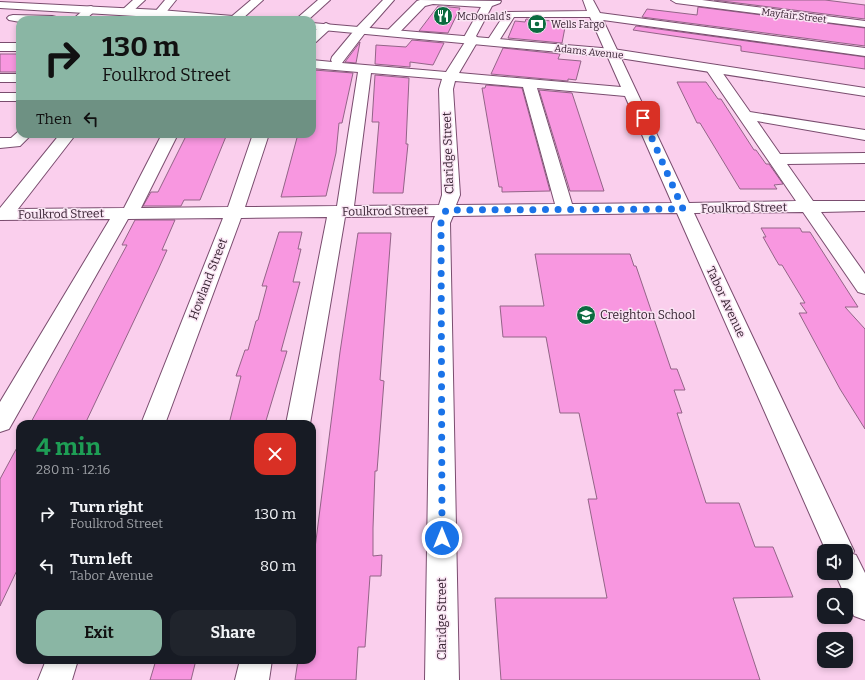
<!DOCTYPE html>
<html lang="en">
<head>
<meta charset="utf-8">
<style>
  :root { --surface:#171b24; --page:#20242c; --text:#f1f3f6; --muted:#9ea1a6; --accent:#8ab6a4 }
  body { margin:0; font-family:Bitter,serif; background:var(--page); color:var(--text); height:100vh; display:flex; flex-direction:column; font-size:15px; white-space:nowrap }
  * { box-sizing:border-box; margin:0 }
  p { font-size:13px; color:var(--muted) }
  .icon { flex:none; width:22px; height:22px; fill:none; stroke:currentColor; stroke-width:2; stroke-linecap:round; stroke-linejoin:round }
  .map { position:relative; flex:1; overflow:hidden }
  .panel { position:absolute; left:16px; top:420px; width:300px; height:244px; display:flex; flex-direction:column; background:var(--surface); border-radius:12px; box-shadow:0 2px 6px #0003 }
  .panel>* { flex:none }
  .top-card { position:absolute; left:16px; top:16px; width:300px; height:122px; border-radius:12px; box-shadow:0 2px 6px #0003; background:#8ab6a4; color:#111; overflow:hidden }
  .tools { position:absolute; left:817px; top:544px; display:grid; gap:8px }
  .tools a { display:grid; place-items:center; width:36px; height:36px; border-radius:8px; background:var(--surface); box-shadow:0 2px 6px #0003; font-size:20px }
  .pin { position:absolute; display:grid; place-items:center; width:34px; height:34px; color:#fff; margin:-17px; border-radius:8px; box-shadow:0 2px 6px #0006 }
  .me { position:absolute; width:44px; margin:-22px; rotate:0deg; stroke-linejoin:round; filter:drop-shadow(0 0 3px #0008) }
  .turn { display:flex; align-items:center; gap:14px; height:84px; padding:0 20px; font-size:18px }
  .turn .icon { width:52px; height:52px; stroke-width:2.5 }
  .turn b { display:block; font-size:28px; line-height:34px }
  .then { display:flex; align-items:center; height:38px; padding:0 20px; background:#0003; gap:8px; font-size:15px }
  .round { display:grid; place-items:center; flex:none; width:42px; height:42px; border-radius:12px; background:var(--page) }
  .overview { display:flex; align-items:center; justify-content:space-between; height:68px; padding:0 20px }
  h1 { font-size:24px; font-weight:700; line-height:30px; color:#1e9e55 }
  .button { display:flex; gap:8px; margin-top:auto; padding:8px 20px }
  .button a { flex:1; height:46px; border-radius:12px; background:var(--accent); color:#111; font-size:16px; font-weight:700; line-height:46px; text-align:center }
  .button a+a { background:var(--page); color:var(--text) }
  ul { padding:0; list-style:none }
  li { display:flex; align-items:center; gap:12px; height:52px; padding:0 20px }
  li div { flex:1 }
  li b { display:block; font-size:15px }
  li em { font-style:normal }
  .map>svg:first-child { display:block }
  .building { fill:#f897e0; stroke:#936487 }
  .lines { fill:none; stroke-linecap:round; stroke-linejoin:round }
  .minor-casing { stroke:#7a4d6f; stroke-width:2 }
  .highway-casing { stroke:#7a4d6f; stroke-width:2 }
  .minor { fill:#fff; fill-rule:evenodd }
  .highway { fill:#fff; fill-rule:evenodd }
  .route { stroke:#1a73e8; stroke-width:7; stroke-dasharray:0 12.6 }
  .labels { text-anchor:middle; stroke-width:3; stroke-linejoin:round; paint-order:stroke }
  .far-street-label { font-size:10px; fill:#362231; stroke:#f9e4f3 }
  .far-poi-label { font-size:10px; fill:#362231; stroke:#f9e4f3; text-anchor:start }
  .street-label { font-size:12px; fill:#362231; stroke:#f9e4f3 }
  .poi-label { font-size:12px; fill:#362231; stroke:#f9e4f3; text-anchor:start }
</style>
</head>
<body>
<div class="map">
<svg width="865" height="680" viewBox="0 0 865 680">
  <rect width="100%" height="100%" fill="#facfed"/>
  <!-- building -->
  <g class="building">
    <path d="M714 0H825L865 5V19Z"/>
    <path d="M438 6 460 8 448 33 419 31Z"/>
    <path d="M698 7 865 28V46L642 17 647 9 697 15Z"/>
    <path d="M526 19 566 22 562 43 508 38 515 21 525 22Z"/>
    <path d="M636 26 865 57V69L741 51V46L633 30Z"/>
    <path d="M412 40 444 43 433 65 410 62V67L375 64 376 45 406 47Z"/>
    <path d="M360 42 356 63 345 62Z"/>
    <path d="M503 48 560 54 558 59 581 61 576 80 568 79V81L491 74Z"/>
    <rect x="0" y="54" width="20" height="18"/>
    <path d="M314 70 353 73 342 123H339L336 153 326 196 281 197 298 134H312V77Z"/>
    <path d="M375 75 409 78 406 144H408L403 193H373L379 122H372Z"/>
    <path d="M677 82H706L718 99H721L754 150H756L766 164H769L783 184 774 185 777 189H740L700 123H697Z"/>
    <path d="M486 85 522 88 550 191 502 192V187H499L482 88H485Z"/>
    <path d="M539 90 572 93 604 191H570Z"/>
    <path d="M187 134H227L200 200H184L181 206H143L151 192H158Z"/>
    <path d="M135 220H175L162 250H167L158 270 85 424H30L127 245H122Z"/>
    <path d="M761 228H800L802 232H810L858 307H845L865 329V429L840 389 799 313H807L800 303H805L782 265H779L776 260 763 237H766Z"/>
    <path d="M279 232H302L298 249H301L293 282H300L281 351H287L265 424H229L241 376H236L245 350H248L256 321 258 320 267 286H262Z"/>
    <path d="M358 233H391L380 380 384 381 377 471H375L373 528V556L382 555 381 576H370L365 647H358L356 680H295L298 660H312V556H314L340 352Z"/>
    <path d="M535 254H630L634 266H636L671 369H677L685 390H674L682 413H677L706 503H739L755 547H773L793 597 733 598 760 680H501L495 598H607L588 499H597L579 413H560L546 337H503L500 306H544Z"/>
    <path d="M20 442V564L0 606V479Z"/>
    <path d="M156 660H196L191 680H150Z"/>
  </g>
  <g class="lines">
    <defs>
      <g id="minor">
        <path d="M133 0H145L131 13H123L121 11Z"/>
        <path d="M165 0H176L164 15H156L154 13Z"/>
        <path d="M251 0H263L241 20H230L231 17Z"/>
        <path d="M318 0H330L308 20H295Z"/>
        <path d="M383 0H394L365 33 342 63 446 72 465 42 463 39 481 7 433 4 425 6 396 36H388L386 33 388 30 417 1 420 0 501 1 500 3 492 6 476 36 479 39 459 73 621 87 590 17H514L497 44H489L487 41 506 12 587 11 583 0H593L600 13 865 48V56L603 20 689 203 796 201 705 68 707 65H717L750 112 865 130V140L757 121 780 154 865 153V163L787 164 813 201H865V211L821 212 865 274V294L858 292 803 212 694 213 854 551 853 554 856 555 865 573V620L854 616 835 573H846V551H826L677 213 453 216 450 223 459 680H425L432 223 435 216 345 217 310 424H286L327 217 241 218 165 424H141L223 218 128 219 9 429 0 432V402L110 219 0 220V208L60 134H76L18 209 124 208 162 134H178L141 208 228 207 253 134H269L245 207 337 206 358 72 312 68V60L332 62 331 60 332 57 357 27ZM371 73 442 79 439 89 442 195 439 205 354 206ZM455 81 523 87 555 204 456 205 460 195 453 89ZM537 88 625 96 672 203 572 204Z"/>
        <path d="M671 0H702L865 21V27L676 3Z"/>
        <path d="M91 6 97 9 85 20H72L87 7Z"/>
        <path d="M13 15 52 16 56 17 58 19 20 20V22L9 20 7 18 9 16Z"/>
        <path d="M326 23 330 25 332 27 330 29 316 42 312 43V33L322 25Z"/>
        <rect x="0" y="43" width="20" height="8"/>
        <rect x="0" y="74" width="20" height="8"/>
        <rect x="0" y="93" width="20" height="8"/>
        <path d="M20 130V134H32L20 146 0 148V138H11Z"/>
        <path d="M46 660H78L72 680H38Z"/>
        <path d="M240 660H272L269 680H235Z"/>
      </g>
      <g id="highway">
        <path d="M0 2 160 10 245 17 249 18 251 20H204L0 8Z"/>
        <path d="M312 23 613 49 865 88V96L613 57 312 29Z"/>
      </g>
    </defs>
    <!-- minor casing -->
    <use href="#minor" class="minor-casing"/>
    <!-- highway casing -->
    <use href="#highway" class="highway-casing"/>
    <!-- minor -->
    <use href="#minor" class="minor"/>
    <!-- highway -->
    <use href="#highway" class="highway"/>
  </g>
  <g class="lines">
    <!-- route -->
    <path class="route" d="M442 538 441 223 446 210 683 209 643 118"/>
  </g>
  <!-- icons -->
  <defs>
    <symbol id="restaurant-disc" viewBox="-11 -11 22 22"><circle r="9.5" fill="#0b6b40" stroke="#f9e4f3"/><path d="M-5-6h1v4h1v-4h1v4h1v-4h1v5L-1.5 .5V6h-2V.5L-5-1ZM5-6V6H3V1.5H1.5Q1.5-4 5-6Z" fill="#fff"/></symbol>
    <symbol id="bank-disc" viewBox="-11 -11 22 22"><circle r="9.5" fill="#0b6b40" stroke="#f9e4f3"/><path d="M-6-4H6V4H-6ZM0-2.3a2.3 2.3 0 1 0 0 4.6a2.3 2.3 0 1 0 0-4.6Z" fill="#fff"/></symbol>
    <symbol id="school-disc" viewBox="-11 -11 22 22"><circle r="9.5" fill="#0b6b40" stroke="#f9e4f3"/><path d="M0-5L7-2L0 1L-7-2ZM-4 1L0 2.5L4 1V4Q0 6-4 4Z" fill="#fff"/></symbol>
  </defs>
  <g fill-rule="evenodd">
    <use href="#restaurant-disc" x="432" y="5" width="22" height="22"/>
    <use href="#bank-disc" x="526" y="13" width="22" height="22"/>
    <use href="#school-disc" x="575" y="304" width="22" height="22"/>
  </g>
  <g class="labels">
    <!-- far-street labels -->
    <g class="far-street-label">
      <text transform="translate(794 15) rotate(7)" y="4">Mayfair Street</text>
      <text transform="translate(589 51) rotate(6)" y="4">Adams Avenue</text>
    </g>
    <!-- far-poi labels -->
    <g class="far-poi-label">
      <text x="457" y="20">McDonald's</text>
      <text x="551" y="28">Wells Fargo</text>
    </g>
    <!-- street labels -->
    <g class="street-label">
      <text transform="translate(448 153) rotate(-92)" y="4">Claridge Street</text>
      <text transform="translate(744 208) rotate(-1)" y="4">Foulkrod Street</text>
      <text transform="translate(385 211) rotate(-1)" y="4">Foulkrod Street</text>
      <text transform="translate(61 214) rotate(-1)" y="4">Foulkrod Street</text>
      <text transform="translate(208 279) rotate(-69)" y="4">Howland Street</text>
      <text transform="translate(726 302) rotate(65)" y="4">Tabor Avenue</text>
      <text transform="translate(442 619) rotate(-90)" y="4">Claridge Street</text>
    </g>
    <!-- poi labels -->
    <g class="poi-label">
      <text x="600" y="319">Creighton School</text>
    </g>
  </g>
</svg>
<div class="tools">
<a><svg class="icon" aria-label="sound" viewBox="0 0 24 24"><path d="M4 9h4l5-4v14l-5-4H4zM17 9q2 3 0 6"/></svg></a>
<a><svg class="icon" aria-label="search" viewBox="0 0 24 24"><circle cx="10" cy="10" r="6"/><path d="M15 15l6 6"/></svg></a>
<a><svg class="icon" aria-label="layers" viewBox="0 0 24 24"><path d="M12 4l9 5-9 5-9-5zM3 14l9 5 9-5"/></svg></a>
</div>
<div class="pin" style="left:643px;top:118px;background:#d93025"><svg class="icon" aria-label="arrive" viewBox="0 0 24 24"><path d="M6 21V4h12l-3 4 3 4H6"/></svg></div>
<svg class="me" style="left:442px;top:538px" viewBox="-20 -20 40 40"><circle r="17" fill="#1a73e8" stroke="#fff" stroke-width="3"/><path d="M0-11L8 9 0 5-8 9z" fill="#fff"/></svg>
<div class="top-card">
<div class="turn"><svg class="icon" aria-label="right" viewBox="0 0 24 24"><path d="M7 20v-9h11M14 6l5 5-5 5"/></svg><div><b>130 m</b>Foulkrod Street</div></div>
<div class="then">Then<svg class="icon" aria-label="left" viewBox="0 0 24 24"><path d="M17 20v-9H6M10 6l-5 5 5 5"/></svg></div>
</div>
<section class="panel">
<div class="overview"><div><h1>4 min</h1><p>280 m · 12:16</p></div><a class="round" style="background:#d93025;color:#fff"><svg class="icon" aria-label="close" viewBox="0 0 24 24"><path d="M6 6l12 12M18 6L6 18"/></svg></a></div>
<ul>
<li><svg class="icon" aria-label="right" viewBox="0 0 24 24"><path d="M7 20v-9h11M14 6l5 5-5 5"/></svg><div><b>Turn right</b><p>Foulkrod Street</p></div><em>130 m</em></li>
<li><svg class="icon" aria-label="left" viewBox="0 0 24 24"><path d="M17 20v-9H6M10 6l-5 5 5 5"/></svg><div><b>Turn left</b><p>Tabor Avenue</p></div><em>80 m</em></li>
</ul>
<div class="button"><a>Exit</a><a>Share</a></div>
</section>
</div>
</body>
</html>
